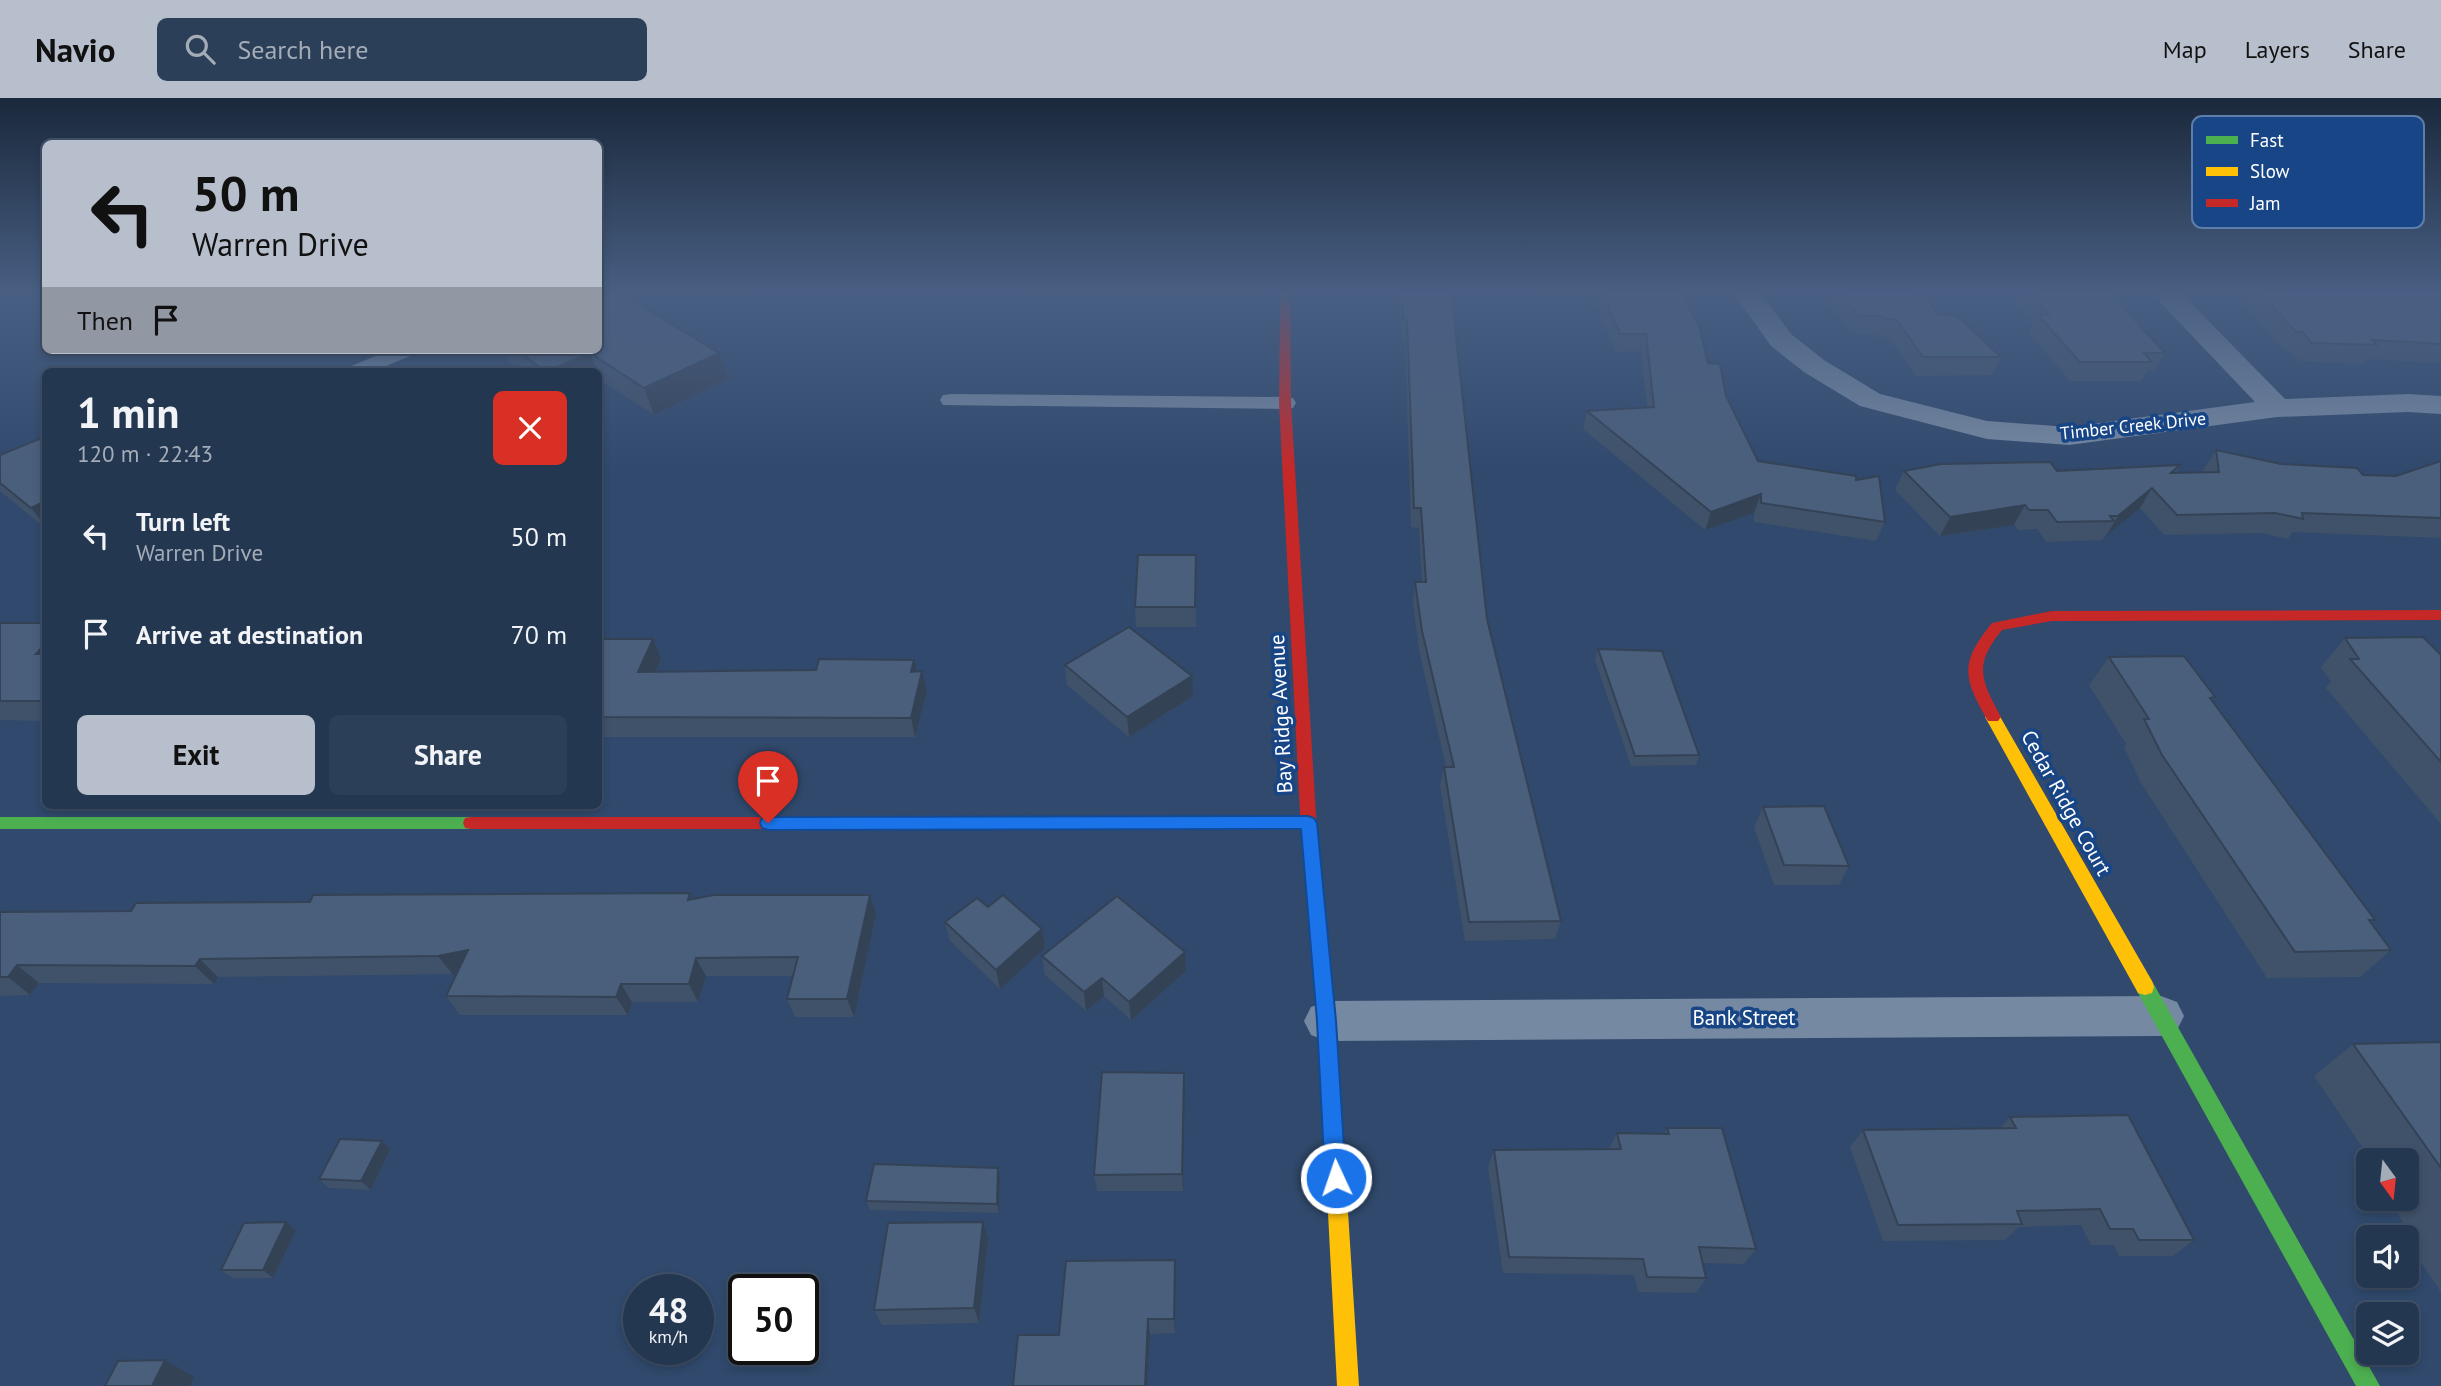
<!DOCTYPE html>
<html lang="en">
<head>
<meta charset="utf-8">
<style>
  :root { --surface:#243751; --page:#2c3f58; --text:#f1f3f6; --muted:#a3acb7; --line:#415168; --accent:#b7bfcc }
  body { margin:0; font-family:"PT Sans",sans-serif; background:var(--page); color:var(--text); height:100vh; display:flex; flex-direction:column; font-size:26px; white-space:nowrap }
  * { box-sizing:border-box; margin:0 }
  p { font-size:23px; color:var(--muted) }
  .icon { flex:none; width:38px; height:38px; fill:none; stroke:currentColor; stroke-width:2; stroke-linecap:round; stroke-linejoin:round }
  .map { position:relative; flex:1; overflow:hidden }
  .side { position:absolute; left:42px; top:270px; width:560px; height:441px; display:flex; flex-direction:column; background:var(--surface); border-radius:10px; box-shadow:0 4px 10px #0003,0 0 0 2px var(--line) }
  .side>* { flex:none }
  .hud { position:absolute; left:42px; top:42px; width:560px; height:214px; border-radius:10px; box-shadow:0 4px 10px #0003,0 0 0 2px var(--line); background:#b7bfcc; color:#111; overflow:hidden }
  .needle { width:46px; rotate:165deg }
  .fabs { position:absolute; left:2356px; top:1050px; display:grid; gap:14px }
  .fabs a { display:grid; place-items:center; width:63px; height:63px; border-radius:10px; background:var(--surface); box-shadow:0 4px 10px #0003,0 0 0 2px var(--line); font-size:35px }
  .speed { position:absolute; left:623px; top:1176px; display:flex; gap:14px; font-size:35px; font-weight:700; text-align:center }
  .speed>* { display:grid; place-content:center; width:91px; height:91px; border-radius:50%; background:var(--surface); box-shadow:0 4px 10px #0003,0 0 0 2px var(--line); line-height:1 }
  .speed small { font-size:18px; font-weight:400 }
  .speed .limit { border:4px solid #111; border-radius:10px; background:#fff; color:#111 }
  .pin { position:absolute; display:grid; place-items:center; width:60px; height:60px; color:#fff; margin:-72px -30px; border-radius:50% 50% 50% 0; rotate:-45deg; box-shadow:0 0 7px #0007 }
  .pin .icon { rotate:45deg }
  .me { position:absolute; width:77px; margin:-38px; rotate:357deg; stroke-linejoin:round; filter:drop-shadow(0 0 5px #0008) }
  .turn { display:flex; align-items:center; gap:24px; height:147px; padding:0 35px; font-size:32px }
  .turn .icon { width:91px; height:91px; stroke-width:2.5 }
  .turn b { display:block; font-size:49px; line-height:60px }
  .then { display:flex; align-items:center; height:66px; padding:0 35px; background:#0003; gap:14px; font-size:26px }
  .round { display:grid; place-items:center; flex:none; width:74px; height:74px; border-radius:10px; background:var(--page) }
  .overview { display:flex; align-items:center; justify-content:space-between; height:119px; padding:0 35px }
  h1 { font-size:42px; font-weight:700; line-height:52px }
  .primary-button { display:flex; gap:14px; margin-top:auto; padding:14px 35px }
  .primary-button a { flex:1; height:80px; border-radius:10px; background:var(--accent); color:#111; font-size:28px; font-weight:700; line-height:80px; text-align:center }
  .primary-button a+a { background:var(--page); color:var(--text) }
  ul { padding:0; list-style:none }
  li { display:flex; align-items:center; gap:21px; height:98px; padding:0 35px }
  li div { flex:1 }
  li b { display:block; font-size:26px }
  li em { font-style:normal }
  header { display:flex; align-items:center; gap:42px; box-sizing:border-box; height:98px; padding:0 35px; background:var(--accent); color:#111 }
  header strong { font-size:33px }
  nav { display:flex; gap:38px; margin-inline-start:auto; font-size:24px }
  .search { width:490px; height:63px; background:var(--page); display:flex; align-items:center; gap:18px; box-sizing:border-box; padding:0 24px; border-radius:10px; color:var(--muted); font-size:26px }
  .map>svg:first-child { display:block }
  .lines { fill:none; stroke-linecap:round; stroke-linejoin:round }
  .lane { fill:#7689a2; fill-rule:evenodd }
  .street { fill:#7689a2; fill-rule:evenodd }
  .fast { fill:#4caf50; fill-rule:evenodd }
  .slow { fill:#ffc107; fill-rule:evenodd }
  .jam { fill:#c62828; fill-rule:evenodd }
  .wall { fill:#40526a }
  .shaded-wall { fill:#344256 }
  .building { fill:#4a5f7b; stroke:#344256; stroke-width:2 }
  .route { fill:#1a73e8; stroke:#114b97; stroke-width:2 }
  .labels { text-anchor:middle; stroke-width:7; stroke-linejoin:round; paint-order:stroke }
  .far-street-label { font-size:18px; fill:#fff; stroke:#174585 }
  .street-label { font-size:21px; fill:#fff; stroke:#174585 }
  .key { fill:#174585; stroke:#5d7daa; stroke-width:2 }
  .key-label { font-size:19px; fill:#fff }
</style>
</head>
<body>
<header>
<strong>Navio</strong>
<div class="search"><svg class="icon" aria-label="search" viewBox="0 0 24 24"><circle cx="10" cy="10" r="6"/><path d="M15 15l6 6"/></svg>Search here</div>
<nav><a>Map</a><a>Layers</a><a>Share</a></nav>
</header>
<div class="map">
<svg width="2441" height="1288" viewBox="0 0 2441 1288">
  <rect width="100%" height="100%" fill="#30496c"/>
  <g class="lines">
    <!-- lane -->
    <g class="lane">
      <path d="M390 252H418L415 256 374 273H346L349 269Z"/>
      <path d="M951 296 1285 299 1293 300 1296 305 1293 310 1285 311 943 307 940 302 943 297Z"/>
    </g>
    <!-- street -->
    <g class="street">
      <path d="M1732 193H1759L1791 236 1824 262 1880 296 1987 323 2069 329 2255 304 2161 205 2156 193H2182L2183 197 2285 301 2408 296 2441 298V316L2408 314 2277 319 2069 347 1987 341 1860 308 1804 274 1771 248Z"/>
      <path d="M2161 898 2177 904 2184 918 2177 932 2161 938 1327 943 1311 937 1304 923 1311 909 1327 903Z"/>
    </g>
    <!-- fast -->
    <g class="fast">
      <path d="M0 719H471L477 720 479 725 477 730 471 731H0Z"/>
      <path d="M819 719H1308L1314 720 1316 725 1314 730 1308 731H819L813 730 811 725 813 720Z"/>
      <path d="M2145 881 2152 883 2380 1288H2356L2138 895 2136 889 2138 883Z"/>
    </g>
    <!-- slow -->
    <g class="slow">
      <path d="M1993 613 1998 615 2152 883 2154 889 2152 895 2145 897 2138 895 1985 619Z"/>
      <path d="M1309 727 1315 729 1317 734 1336 923 1359 1288H1337L1318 923 1301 734 1303 729Z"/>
    </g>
    <!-- jam -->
    <g class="jam">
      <path d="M1280 193H1290L1291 305 1317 734 1315 739H1303L1301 734 1279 305Z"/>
      <path d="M2441 512V522L2052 523 2002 532C1973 567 1981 582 2001 619L1998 623H1988C1963 580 1959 565 1992 525L2052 513Z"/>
      <path d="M471 719H819L825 720 827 725 825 730 819 731H471L465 730 463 725 465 720Z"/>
    </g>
  </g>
  <!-- wall -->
  <g class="wall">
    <path d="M1399 193H1451L1487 521 1561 823 1555 841 1465 843 1440 688 1444 669H1446L1419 552 1413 504 1415 484H1422L1419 430 1411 429 1405 240H1401Z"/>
    <path d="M1591 193H1681L1708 265 1758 363 1856 382 1885 424 1876 443 1754 424V415L1705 432 1583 331 1587 313 1647 309 1641 253 1616 254Z"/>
    <path d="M1819 193H1913L1919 202 1939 217 2001 259 1992 277 1916 278 1889 239H1877L1875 236H1851Z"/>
    <path d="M2006 193H2108L2165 255 2154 273H2147L2141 283H2070L2029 235 2033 227Z"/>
    <path d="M2251 193H2441V265L2367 261 2364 266 2299 263 2290 253 2284 252 2243 206Z"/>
    <path d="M504 252H598L719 255 728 281 654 317 601 282 598 283V273H521L509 263Z"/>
    <path d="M46 346V431L0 393V357Z"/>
    <path d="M2216 352 2281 366 2363 377 2396 378 2441 363V440L2293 434 2288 441 2261 435 2164 437 2140 410 2105 438 2102 442 2046 444 2037 431 2018 432 2014 427 1940 438 1895 392 1904 373H2057L2180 367 2176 375 2203 374V372Z"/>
    <path d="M1196 477V529H1136L1135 509Z"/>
    <path d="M0 525H46V623L0 622Z"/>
    <path d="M2345 540 2441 557V726L2326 590 2331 584 2321 569Z"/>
    <path d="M598 541H653L661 561 656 573H917L927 593 915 639H598Z"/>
    <path d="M1598 551 1699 657 1696 667 1631 668 1595 562Z"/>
    <path d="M2109 559 2215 599 2212 603 2375 822 2371 825 2391 852 2360 879 2267 880 2141 685 2124 649 2126 646 2089 587Z"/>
    <path d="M1065 567 1193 598 1129 639 1067 587Z"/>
    <path d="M1763 709 1849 768 1839 787H1774L1754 729Z"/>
    <path d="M693 801 876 816 854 919H795L787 901 793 878H706L698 904H632L628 917H460L446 898 457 876 218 879 214 886 39 885 30 897 0 898V814L131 813 310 804Z"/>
    <path d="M988 809 1042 831 1045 850 1000 891 950 843 945 824Z"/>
    <path d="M1185 854 1186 873 1131 922 1104 898 1086 913 1045 877 1042 858Z"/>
    <path d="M2441 944V1194L2406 1142V1140L2411 1137 2394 1110 2400 1106 2397 1101H2406V1062H2371L2314 978 2353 946Z"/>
    <path d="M1185 992 1183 1093H1097L1094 1077Z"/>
    <path d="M2010 1019 2194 1142 2173 1158H2119L2114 1147H2091L2081 1127 2019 1129 2005 1142 1883 1143 1850 1049 1863 1032 1999 1031Z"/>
    <path d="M1667 1030 1756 1151 1744 1166 1703 1165 1706 1180 1696 1195 1638 1194 1634 1177 1503 1175 1488 1069 1494 1052 1609 1051 1617 1035 1664 1036Z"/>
    <path d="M382 1043 390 1051 371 1092 329 1090 319 1081Z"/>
    <path d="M998 1070 1000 1078 999 1115 870 1112 866 1103Z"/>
    <path d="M286 1124 296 1132 273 1180H232L221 1172Z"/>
    <path d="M983 1124 988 1140 979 1225 882 1227 874 1212Z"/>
    <path d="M1175 1162 1176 1178 1175 1235 1150 1236 1147 1288H1013L1059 1237Z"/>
  </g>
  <!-- shaded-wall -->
  <g class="shaded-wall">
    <path d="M590 255 597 273H548Z"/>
    <path d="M719 255 728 281 654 317 644 290Z"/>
    <path d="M2152 390 2140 410 2106 438 2118 418Z"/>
    <path d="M1761 396 1754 415 1705 432 1711 414Z"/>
    <path d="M46 403V428L31 410Z"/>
    <path d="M2025 407 2014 427 1940 438 1950 419Z"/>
    <path d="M653 541 661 561 647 593 638 574Z"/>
    <path d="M46 545V568L36 556Z"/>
    <path d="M914 562 919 582 911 574Z"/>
    <path d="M922 573 927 593 915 639 911 620Z"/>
    <path d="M1192 578 1193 598 1129 639 1127 619Z"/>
    <path d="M870 797 876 816 854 919 847 901Z"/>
    <path d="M1042 831 1045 850 1000 891 996 872Z"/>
    <path d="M468 852 482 871 453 877 438 858Z"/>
    <path d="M1185 854 1186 873 1131 922 1129 904Z"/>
    <path d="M696 860 706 878 698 904 689 886Z"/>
    <path d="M200 861 218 879 214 886 195 868Z"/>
    <path d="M17 867 39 885 30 897 8 879Z"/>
    <path d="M1102 880 1104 898 1086 913 1084 894Z"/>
    <path d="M621 886 632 904 628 917 616 899Z"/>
    <path d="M1184 975 1185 992 1183 1093 1182 1076Z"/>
    <path d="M382 1043 390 1051 371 1092 361 1083Z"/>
    <path d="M998 1070 1000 1078 999 1115 997 1106Z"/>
    <path d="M286 1124 296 1132 273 1180 263 1172Z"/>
    <path d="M983 1124 988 1140 979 1225 974 1210Z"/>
    <path d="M1175 1162 1176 1178 1175 1235 1174 1221Z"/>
    <path d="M1148 1221 1150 1236 1147 1288H1145Z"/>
    <path d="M165 1262 194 1279 190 1288H152Z"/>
  </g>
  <!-- building -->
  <g class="building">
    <path d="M600 193H617L719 255 644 290 590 255 548 273H544L517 252H598V194Z"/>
    <path d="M1402 193H1451L1487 521 1561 823 1469 824 1444 669H1454L1422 533 1415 484H1426L1421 410H1414L1407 222 1403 221Z"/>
    <path d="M1602 193H1681L1699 228 1708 265 1720 266 1726 298 1758 363 1856 378V382L1879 378 1885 424 1761 405V396L1711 414 1587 313 1654 309 1646 236H1620Z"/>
    <path d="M1839 193H1913L1919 202H1927L1939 217H1956L2001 259H1923L1896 221H1884L1882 218H1858Z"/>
    <path d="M2030 193H2108L2165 255H2144L2152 264H2080L2038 217H2049Z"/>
    <path d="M2259 193H2441V246L2372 242 2377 247 2312 245 2302 234H2296Z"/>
    <path d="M39 341 46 346V403L31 410 0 385V357Z"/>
    <path d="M2216 352 2281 366 2357 370 2363 377 2396 378 2441 363V420L2302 415 2303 421 2275 415 2177 417 2152 390 2118 418H2110L2114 423 2057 424 2048 412H2029L2025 407 1950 419 1904 373 1941 366 2050 364 2057 373 2180 367 2171 375 2219 374Z"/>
    <path d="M1138 457H1196L1195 509H1135Z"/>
    <path d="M0 525H46V545L36 556H46V603H0Z"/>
    <path d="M1129 529 1192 578 1127 619 1065 567Z"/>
    <path d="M2423 539 2441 557V664L2350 561H2359L2345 540Z"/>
    <path d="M598 541H653L638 574 816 572 819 561 914 562 911 574 922 573 911 620 598 619Z"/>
    <path d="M1598 551 1662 553 1699 657 1635 658Z"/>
    <path d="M2184 558 2215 599 2210 600 2375 822H2369L2391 852 2295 854 2162 657 2144 621H2149L2109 559Z"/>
    <path d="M1824 708 1849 768 1784 767 1763 709Z"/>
    <path d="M690 795 688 802 714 797H870L847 901H787L798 859 696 860 689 886H621L616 899 446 898 468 852 438 858 200 861 195 868 17 867 8 879H0V814L131 813 136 805 310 804 313 797Z"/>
    <path d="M1003 797 1042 831 996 872 945 824 977 800 988 809Z"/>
    <path d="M1117 798 1185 854 1129 904 1102 880 1084 894 1042 858Z"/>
    <path d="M2441 944V1070L2353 946Z"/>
    <path d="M1102 974 1184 975 1182 1076 1094 1077Z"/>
    <path d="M2128 1017 2194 1142H2139L2133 1131H2110L2100 1111 2017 1113 2022 1126 1898 1127 1863 1032 2016 1030 2010 1019Z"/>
    <path d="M1667 1030H1722L1756 1151 1699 1149 1706 1180 1647 1179 1643 1161 1509 1159 1494 1052 1621 1051 1617 1035 1669 1036Z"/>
    <path d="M340 1041 382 1043 361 1083 319 1081Z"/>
    <path d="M874 1066 998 1070 997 1106 866 1103Z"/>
    <path d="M286 1124 263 1172H221L244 1125Z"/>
    <path d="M983 1124 974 1210 874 1212 888 1125Z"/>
    <path d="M1175 1162 1174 1221H1148L1145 1288H1013L1018 1237H1059L1066 1163Z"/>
    <path d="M165 1262 152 1288H105L118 1263Z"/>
  </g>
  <!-- sky -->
  <linearGradient id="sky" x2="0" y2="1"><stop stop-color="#1a283b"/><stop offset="0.52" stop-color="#485f83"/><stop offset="1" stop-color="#485f83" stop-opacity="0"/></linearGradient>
  <rect width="2441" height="374" fill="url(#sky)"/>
  <!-- route -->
  <path class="route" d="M1308 718 1314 720 1317 725 1336 923 1346 1080 1343 1087 1336 1090 1328 1087 1325 1080 1317 923 1301 731 768 732 762 730 760 725 762 720 768 719Z"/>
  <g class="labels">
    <!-- far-street labels -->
    <g class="far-street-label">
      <text transform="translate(2133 328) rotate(-6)" y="6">Timber Creek Drive</text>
    </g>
    <!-- street labels -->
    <g class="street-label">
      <text transform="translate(1281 616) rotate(-93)" y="7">Bay Ridge Avenue</text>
      <text transform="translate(2066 705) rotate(61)" y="7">Cedar Ridge Court</text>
      <text x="1744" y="927">Bank Street</text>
    </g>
  </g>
  <!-- legend -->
  <rect x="2192" y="18" width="232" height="112" rx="10" class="key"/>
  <rect x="2206" y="38" width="32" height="8" fill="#4caf50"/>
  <rect x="2206" y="69" width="32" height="9" fill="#ffc107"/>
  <rect x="2206" y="101" width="32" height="8" fill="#c62828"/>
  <g class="key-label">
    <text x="2250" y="49">Fast</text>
    <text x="2250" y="80">Slow</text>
    <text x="2250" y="112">Jam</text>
  </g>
</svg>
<div class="fabs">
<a><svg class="needle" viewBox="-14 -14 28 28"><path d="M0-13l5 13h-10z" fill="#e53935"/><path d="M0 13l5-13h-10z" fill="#a3acb7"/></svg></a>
<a><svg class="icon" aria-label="sound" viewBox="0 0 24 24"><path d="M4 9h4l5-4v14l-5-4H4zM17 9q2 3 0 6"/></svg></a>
<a><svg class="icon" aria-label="layers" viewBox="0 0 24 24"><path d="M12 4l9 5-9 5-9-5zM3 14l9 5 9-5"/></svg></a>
</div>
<div class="speed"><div>48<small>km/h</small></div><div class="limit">50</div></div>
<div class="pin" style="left:768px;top:725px;background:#d93025"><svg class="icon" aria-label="arrive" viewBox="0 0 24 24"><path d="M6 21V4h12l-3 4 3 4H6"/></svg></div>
<svg class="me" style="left:1336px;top:1080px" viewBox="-20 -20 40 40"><circle r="17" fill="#1a73e8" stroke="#fff" stroke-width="3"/><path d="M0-11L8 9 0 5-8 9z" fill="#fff"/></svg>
<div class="hud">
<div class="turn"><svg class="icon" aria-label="left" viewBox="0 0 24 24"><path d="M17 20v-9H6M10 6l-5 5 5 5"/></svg><div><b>50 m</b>Warren Drive</div></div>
<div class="then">Then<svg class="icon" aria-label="arrive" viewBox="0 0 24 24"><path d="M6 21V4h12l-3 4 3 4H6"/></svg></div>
</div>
<section class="side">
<div class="overview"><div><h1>1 min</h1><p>120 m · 22:43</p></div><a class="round" style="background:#d93025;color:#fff"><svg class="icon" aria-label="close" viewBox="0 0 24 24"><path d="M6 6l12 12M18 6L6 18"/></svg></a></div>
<ul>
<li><svg class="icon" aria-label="left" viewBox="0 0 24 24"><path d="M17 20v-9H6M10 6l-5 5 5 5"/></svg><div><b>Turn left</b><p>Warren Drive</p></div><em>50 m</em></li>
<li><svg class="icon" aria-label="arrive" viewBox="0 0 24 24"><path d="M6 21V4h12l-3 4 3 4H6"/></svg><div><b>Arrive at destination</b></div><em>70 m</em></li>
</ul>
<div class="primary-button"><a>Exit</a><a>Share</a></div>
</section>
</div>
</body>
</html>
